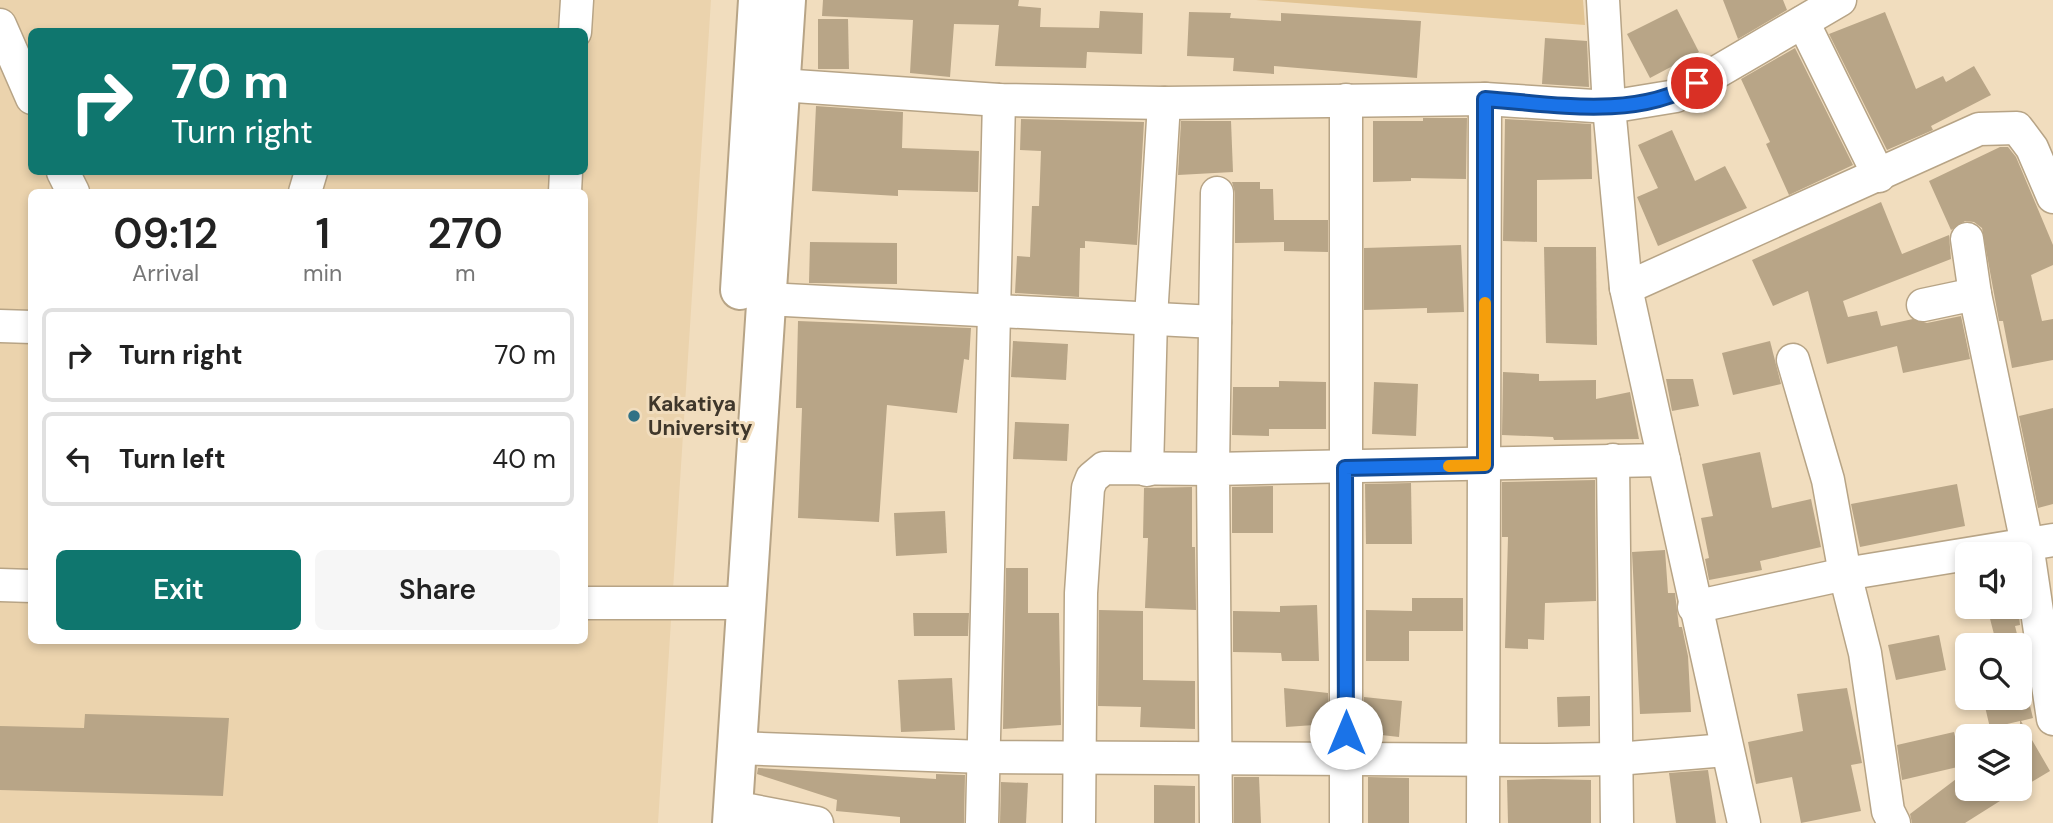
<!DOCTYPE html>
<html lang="en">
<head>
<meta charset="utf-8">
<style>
  :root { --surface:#fff; --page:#f6f6f6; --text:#222; --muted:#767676; --line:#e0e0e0; --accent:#0f766e }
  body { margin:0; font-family:"DM Sans",sans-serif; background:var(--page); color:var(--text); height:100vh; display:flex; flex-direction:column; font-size:26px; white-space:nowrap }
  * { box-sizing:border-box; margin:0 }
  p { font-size:23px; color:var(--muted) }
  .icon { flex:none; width:38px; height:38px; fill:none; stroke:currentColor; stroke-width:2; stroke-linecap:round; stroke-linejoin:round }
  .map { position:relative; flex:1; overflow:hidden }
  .sheet { position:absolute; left:28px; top:189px; width:560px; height:455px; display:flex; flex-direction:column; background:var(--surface); border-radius:10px; box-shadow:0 4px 10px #0003 }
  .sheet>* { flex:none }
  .banner { position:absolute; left:28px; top:28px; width:560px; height:147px; border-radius:10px; box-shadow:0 4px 10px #0003; background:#0f766e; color:#fff; overflow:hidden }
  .tools { position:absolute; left:1955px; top:542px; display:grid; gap:14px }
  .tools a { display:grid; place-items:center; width:77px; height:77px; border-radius:10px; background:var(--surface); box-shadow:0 4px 10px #0003; font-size:35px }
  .pin { position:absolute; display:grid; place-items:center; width:60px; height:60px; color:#fff; margin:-30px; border:4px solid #fff; border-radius:50%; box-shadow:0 2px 7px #0007 }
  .me { position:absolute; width:77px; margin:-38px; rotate:0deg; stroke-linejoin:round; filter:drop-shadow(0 0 5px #0008) }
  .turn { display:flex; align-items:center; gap:24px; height:147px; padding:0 28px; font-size:32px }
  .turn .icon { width:91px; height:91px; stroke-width:2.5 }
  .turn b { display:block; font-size:49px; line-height:60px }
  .eta { display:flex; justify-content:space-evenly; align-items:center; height:119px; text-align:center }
  .eta b { font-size:42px; font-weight:600; line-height:49px }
  .primary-button { display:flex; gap:14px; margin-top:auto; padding:14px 28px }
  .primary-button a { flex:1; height:80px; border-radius:10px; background:var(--accent); color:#fff; font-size:28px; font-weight:600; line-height:80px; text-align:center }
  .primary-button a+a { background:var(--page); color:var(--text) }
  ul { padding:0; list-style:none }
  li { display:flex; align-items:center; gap:21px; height:94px; margin:0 14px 10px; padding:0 14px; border:4px solid var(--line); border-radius:10px }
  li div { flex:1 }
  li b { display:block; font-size:26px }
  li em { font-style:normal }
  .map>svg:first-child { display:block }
  .built { fill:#ebd3ad; fill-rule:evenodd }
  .green { fill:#e2c493 }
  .building { fill:#b8a587 }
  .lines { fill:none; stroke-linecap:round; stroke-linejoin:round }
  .minor-casing { stroke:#b7a486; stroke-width:35 }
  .highway-casing { stroke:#b7a486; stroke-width:42 }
  .minor { stroke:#fff; stroke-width:32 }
  .highway { stroke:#fff; stroke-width:38 }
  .route-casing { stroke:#114b97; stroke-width:18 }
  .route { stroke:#1a73e8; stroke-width:12 }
  .slow { stroke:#f59e0b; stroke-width:12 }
  .poi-dot { fill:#317285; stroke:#f1ddbe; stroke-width:2.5 }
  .labels { text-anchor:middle; stroke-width:6; stroke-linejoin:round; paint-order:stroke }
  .poi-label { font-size:21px; font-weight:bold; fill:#3f372b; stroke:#f1ddbe; text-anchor:start }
</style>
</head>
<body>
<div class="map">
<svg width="2053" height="823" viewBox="0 0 2053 823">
  <rect width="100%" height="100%" fill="#f1ddbe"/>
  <!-- built -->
  <path class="built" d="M0 0H711L658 823H0ZM32 32H584V172H32ZM32 192H584V640H32Z"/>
  <!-- green -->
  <path class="green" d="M1256 0H1583L1585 25Z"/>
  <!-- building -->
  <g class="building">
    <path d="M823 0H1019L1018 6 1041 8 1040 27 1099 28 1100 11 1143 13 1142 54 1087 52 1086 68 995 66 999 25 954 24 950 77 910 73 913 20 822 16Z"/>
    <path d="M1723 0H1783L1787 10 1738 39Z"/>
    <path d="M1677 9 1699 52 1650 78 1627 34Z"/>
    <path d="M1189 12 1231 13 1230 18 1281 21V13L1421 21 1417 78 1274 66V74L1233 71 1234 58 1187 56Z"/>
    <path d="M1885 12 1916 89 1943 76 1946 82 1974 66 1991 95 1931 126 1933 130 1887 150 1829 34Z"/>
    <path d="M818 19H848L849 69H818Z"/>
    <path d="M1545 38 1587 41 1589 87 1542 84Z"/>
    <path d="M1795 48 1853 165 1789 195 1766 144 1770 142 1741 79Z"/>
    <path d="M816 106 903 112 902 148 979 151 978 192 898 190V196L812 191Z"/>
    <path d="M1423 118H1467L1466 179 1411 178V181L1373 182V121H1423Z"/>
    <path d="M1021 119 1144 122 1137 245 1085 241V248H1080L1079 297 1015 293 1017 256 1030 257 1032 206H1039L1041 151 1020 150Z"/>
    <path d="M1505 119 1591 124 1592 179 1537 180V242L1503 241Z"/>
    <path d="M1181 121H1231L1233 172 1178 175Z"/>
    <path d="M1672 130 1695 181 1725 166 1747 208 1658 246 1637 197 1658 188 1638 145Z"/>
    <path d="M2000 147H2008L2016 157 2053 245V265L2031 275 2042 321 2053 319V360L2012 368 2003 321H1999L1982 228 1974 222 1965 221 1951 230 1929 181Z"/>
    <path d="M1232 182H1260V189H1273L1274 220H1328V252L1284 251V242L1235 243V193Z"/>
    <path d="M1881 202 1902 254 1949 235 1951 259 1843 301 1848 317 1877 311 1881 326 1913 319 1927 323 1961 316 1970 359 1903 373 1897 346 1827 364 1808 291 1773 306 1752 260Z"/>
    <path d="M810 242 897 243V284L809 283Z"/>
    <path d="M1461 245 1464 312 1427 313V308L1364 310V248Z"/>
    <path d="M1544 247H1596L1597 345 1546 343Z"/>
    <path d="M798 321 971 328 969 360 964 359 957 413 887 405 879 522 798 518 802 408H796Z"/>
    <path d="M1013 341 1068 344 1066 380 1011 377Z"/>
    <path d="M1770 341 1781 384 1733 395 1722 353Z"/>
    <path d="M1503 372 1539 374V381L1596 380V399L1630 392 1639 439 1554 440 1553 437 1502 435Z"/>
    <path d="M1666 379H1693L1699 406 1672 411Z"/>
    <path d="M1279 381 1326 382V429H1269V436L1232 435 1233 387H1279Z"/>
    <path d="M1374 382 1418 384 1416 436 1372 434Z"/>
    <path d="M2053 408V504L2038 508 2019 416Z"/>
    <path d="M1015 422 1069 424 1067 461 1013 459Z"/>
    <path d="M1760 452 1772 508 1811 499 1821 547 1760 561 1762 570 1709 580 1705 559 1709 558 1701 518 1713 516 1702 464Z"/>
    <path d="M1595 480 1596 601 1545 603 1544 640 1528 639V649L1505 648 1508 537H1502V482Z"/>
    <path d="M1411 483 1412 544H1366L1365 484Z"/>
    <path d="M1957 484 1965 526 1860 547 1851 504Z"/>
    <path d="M1273 486V533H1232V487Z"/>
    <path d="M1192 487V547H1195L1196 610 1145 608 1148 538H1143L1144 488Z"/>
    <path d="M945 511 947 553 896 556 894 513Z"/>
    <path d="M1665 550 1668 593H1675L1679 627H1682L1688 656 1691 712 1640 714 1632 552Z"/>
    <path d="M1006 568H1028V613H1059L1061 725 1003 729Z"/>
    <path d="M1412 598H1463V631H1409V661H1366V610L1412 611Z"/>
    <path d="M1317 605 1319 661H1282L1281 653 1233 652V611L1280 612V606Z"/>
    <path d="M1987 607H2018L2020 625 2015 626 2020 646H1997Z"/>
    <path d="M1099 610 1143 611V680L1195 681V729L1140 727 1141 707 1098 706Z"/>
    <path d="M913 613H969L968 636H914Z"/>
    <path d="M1939 635 1946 670 1896 680 1888 645Z"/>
    <path d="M952 678 955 730 901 732 898 680Z"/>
    <path d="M1284 688 1328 693V724L1286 727Z"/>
    <path d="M1847 688 1862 763 1851 765 1861 811 1801 823 1792 777 1756 784 1748 742 1803 731 1797 694Z"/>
    <path d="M1590 696V726L1558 727 1557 697Z"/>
    <path d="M1364 697 1402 701 1399 737 1364 733Z"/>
    <path d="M1983 698H2028L2033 718 2021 721 2050 771 2020 789V721L1990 728Z"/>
    <path d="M85 714 229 718 223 796 0 790V726L84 728Z"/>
    <path d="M1954 732 1962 766 1902 780 1897 745Z"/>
    <path d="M758 768 936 779V774L965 775 964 823H900V817L836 811 837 800 757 774Z"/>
    <path d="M1708 770 1716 823H1676L1669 773Z"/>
    <path d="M1964 773 1967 789H2019L1965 823H1912L1910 814Z"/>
    <path d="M1234 777H1259L1261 823H1234Z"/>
    <path d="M1368 777 1409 778V823H1368Z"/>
    <path d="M1543 779 1591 780V823H1508L1507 780Z"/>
    <path d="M1001 782 1028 783 1026 823H1000Z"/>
    <path d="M1154 785 1195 786V823H1154Z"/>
  </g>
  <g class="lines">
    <defs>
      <g id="minor">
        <path d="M1603 0 1609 107 1626 288 1744 823"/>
        <path d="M1803 22 1879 176"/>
        <path d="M0 25 32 98"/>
        <path d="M575 32 577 0"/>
        <path d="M780 85 999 100 1164 103 1485 99 1609 107 1676 96 1840 0"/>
        <path d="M63 172 73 192"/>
        <path d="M305 192 311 172"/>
        <path d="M565 192 566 172"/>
        <path d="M1967 239 1975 294 2027 544 2053 719"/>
        <path d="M1626 288 1979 129 2017 128 2032 148 2053 197"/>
        <path d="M766 299 1215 322"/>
        <path d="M1923 305 1975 294"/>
        <path d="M0 326 32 327"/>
        <path d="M1793 360 1828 480 1845 574 1865 653 1888 811 1894 823"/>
        <path d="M1613 460 1617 823"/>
        <path d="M1147 470 1151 318 1164 103"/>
        <path d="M0 585 32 586"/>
        <path d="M584 603H746"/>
        <path d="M1694 607 1845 574 2053 540"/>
        <path d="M737 748 984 757 1546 760 1617 759 1726 750"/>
        <path d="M733 807 817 823"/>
        <path d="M982 823 999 100"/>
        <path d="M1079 823 1081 593 1088 488 1092 478 1104 468 1213 469 1217 193"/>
        <path d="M1216 823 1213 469 1664 460"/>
        <path d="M1346 823V100"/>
        <path d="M1483 823 1485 99"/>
      </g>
      <g id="highway">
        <path d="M740 290 758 0"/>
        <path d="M732 823 786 0"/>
      </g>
    </defs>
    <!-- minor casing -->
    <use href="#minor" class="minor-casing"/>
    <!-- highway casing -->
    <use href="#highway" class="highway-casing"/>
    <!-- minor -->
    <use href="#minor" class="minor"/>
    <!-- highway -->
    <use href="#highway" class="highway"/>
  </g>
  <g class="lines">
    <defs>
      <path id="route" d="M1346 733 1345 468 1485 465V99C1554 104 1635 120 1697 83"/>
    </defs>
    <!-- route casing -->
    <use href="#route" class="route-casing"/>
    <!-- route -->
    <use href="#route" class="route"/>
    <!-- slow -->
    <path class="slow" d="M1449 466 1485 465V303"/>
  </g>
  <!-- markers -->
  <circle class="poi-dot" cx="634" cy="416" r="7"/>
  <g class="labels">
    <!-- poi labels -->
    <g class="poi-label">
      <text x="648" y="411">Kakatiya<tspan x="648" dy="24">University</tspan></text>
    </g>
  </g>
</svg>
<div class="tools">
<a><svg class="icon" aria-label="sound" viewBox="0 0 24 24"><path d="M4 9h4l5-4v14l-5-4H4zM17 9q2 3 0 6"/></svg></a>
<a><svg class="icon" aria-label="search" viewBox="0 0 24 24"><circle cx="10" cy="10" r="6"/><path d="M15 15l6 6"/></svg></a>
<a><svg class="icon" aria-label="layers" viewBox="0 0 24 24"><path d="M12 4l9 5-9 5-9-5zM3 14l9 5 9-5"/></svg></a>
</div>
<div class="pin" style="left:1697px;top:83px;background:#d93025"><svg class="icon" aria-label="arrive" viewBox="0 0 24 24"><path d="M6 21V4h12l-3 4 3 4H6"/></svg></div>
<svg class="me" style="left:1346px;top:733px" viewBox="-20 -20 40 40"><circle r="19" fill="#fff"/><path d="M0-13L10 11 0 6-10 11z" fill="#1a73e8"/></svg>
<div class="banner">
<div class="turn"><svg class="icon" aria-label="right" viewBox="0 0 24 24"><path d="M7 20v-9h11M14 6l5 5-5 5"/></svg><div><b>70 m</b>Turn right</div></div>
</div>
<section class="sheet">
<div class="eta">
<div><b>09:12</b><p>Arrival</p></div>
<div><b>1</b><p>min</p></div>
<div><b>270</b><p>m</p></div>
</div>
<ul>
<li><svg class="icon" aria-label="right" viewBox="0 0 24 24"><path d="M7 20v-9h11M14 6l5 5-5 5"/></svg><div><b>Turn right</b></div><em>70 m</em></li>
<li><svg class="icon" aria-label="left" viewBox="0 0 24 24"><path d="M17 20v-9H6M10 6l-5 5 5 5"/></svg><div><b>Turn left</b></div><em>40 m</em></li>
</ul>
<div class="primary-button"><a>Exit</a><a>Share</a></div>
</section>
</div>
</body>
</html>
